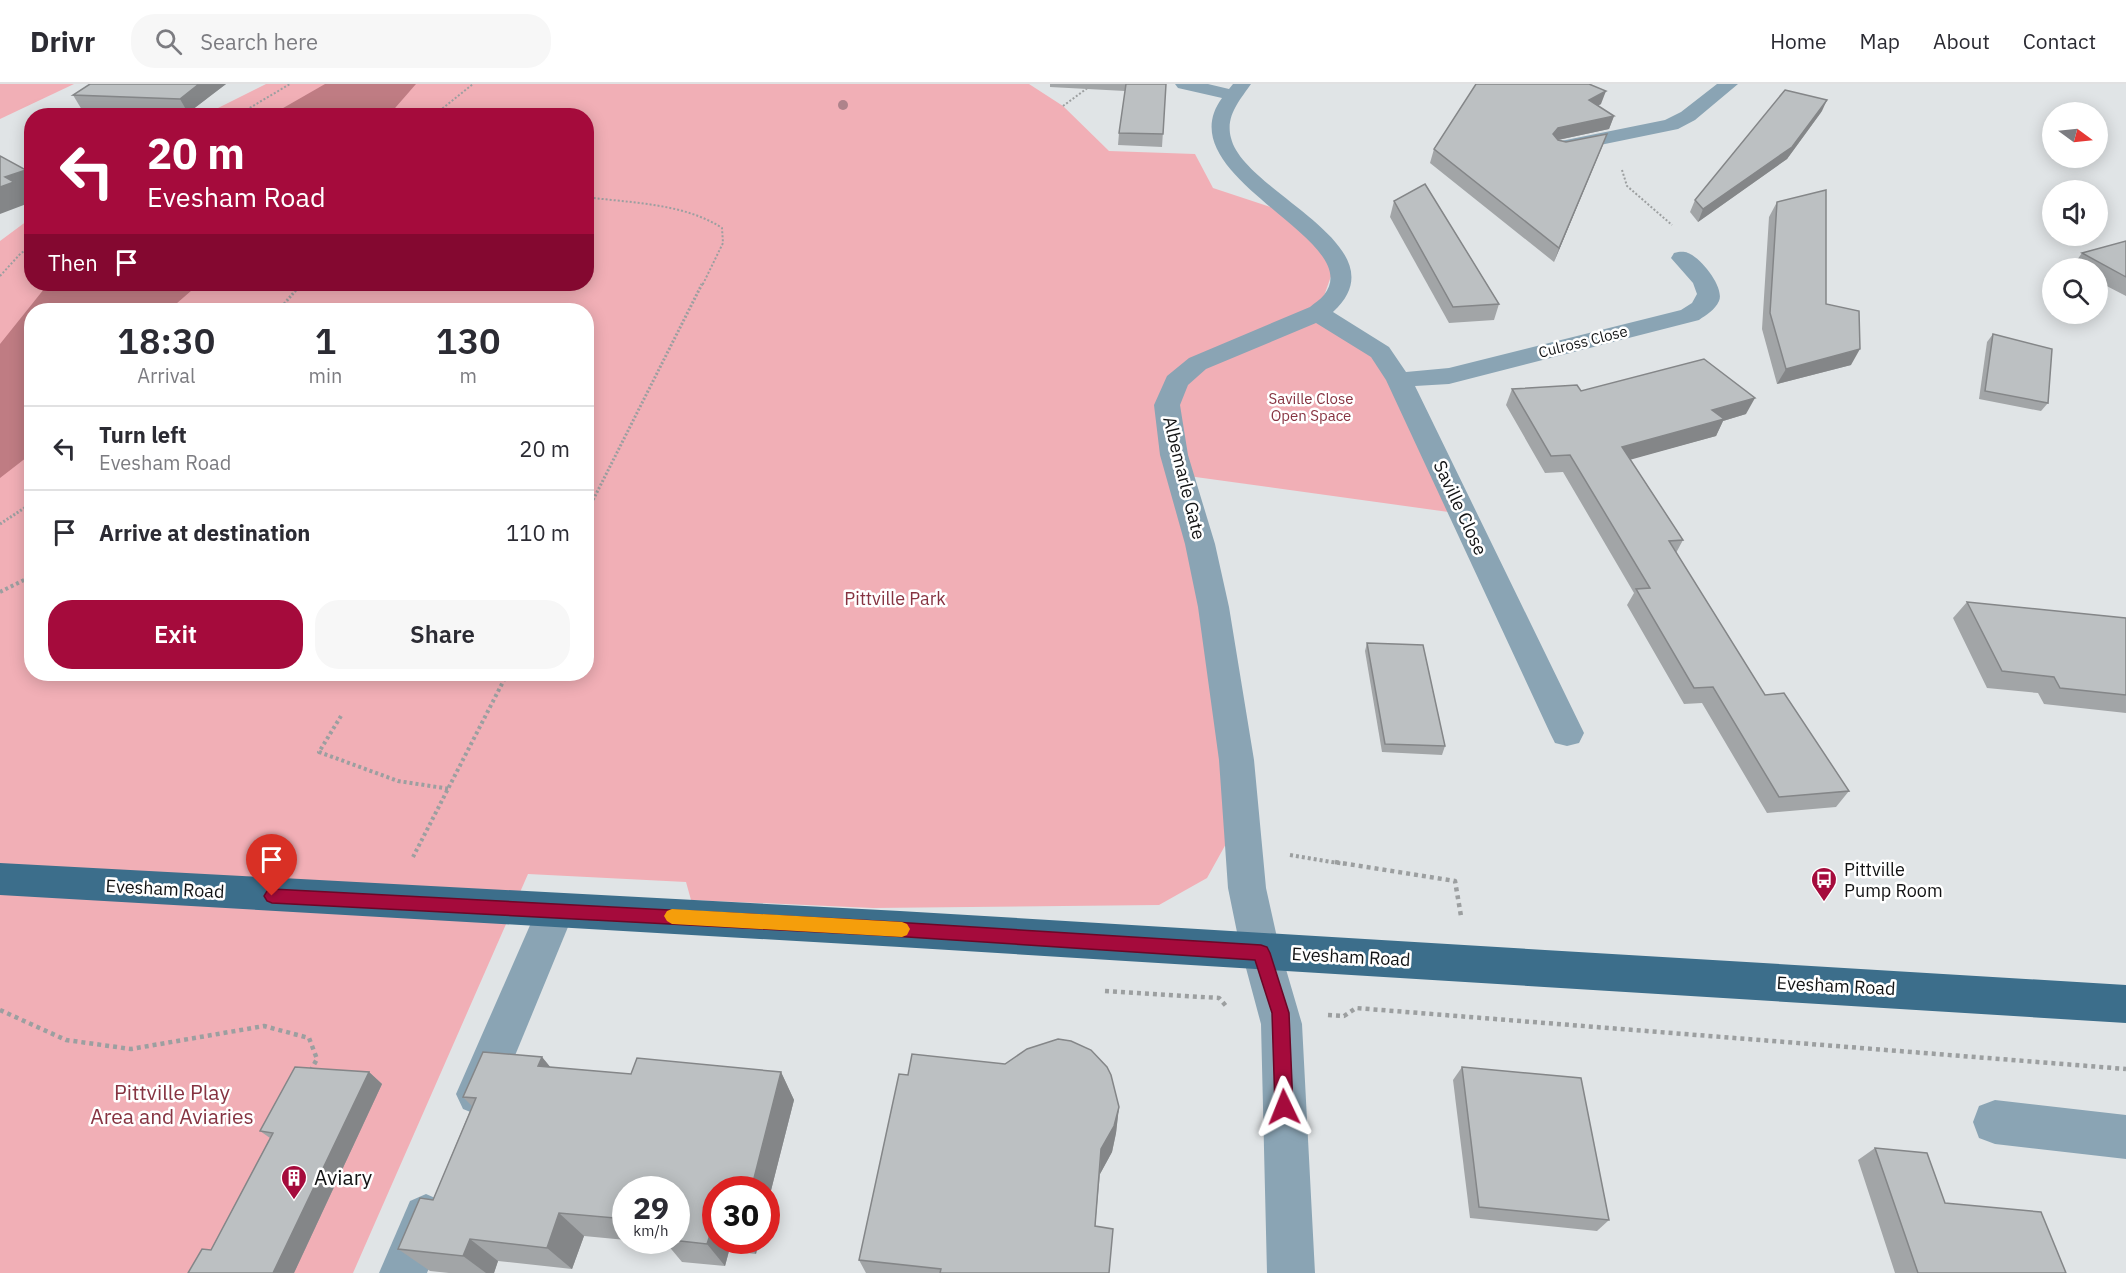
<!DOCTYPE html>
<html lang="en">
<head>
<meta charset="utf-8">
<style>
  :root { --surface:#fff; --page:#f7f7f7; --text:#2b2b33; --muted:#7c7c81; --line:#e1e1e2; --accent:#a50b3c }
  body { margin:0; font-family:"IBM Plex Sans",sans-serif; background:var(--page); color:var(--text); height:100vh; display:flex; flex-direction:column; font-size:22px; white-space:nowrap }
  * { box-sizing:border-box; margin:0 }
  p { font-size:20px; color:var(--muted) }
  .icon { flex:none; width:33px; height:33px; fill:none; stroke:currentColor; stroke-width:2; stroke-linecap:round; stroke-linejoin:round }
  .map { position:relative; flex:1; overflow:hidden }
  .panel { position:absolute; left:24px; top:219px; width:570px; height:378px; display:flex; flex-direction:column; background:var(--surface); border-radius:24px; box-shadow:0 3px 15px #0003 }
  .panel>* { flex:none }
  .hud { position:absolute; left:24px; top:24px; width:570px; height:183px; border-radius:24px; box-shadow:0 3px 15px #0003; background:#a50b3c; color:#fff; overflow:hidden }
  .needle { width:39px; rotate:105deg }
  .buttons { position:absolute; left:2042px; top:18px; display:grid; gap:12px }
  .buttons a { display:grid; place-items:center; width:66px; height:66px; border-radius:50%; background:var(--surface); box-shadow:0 3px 15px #0003; font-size:30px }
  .speed { position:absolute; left:612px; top:1092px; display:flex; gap:12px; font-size:30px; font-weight:700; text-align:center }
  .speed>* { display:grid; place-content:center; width:78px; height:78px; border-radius:50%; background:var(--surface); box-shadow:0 3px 15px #0003; line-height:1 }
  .speed small { font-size:15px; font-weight:400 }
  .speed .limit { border:9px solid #d22; background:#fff; color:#111 }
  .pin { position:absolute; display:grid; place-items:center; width:51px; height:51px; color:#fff; margin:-62px -26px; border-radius:50% 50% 50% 0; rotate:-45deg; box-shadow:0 0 6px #0007 }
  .pin .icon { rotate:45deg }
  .me { position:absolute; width:66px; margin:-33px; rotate:358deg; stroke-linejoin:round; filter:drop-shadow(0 0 4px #0008) }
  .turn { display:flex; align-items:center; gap:21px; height:126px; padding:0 24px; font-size:27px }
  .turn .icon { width:78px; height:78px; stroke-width:2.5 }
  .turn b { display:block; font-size:42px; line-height:51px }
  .then { display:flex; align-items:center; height:57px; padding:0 24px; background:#0003; gap:12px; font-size:22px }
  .eta { display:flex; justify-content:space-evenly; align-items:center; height:102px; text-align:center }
  .eta b { font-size:36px; font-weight:600; line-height:42px }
  .primary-button { display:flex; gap:12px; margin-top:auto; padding:12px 24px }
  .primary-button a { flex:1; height:69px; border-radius:24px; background:var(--accent); color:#fff; font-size:24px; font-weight:600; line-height:69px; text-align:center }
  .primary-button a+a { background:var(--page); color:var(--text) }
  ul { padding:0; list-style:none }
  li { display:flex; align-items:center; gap:18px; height:84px; padding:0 24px; border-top:2px solid var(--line) }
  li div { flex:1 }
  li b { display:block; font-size:22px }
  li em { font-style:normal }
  header { display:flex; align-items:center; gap:36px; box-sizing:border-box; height:84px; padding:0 30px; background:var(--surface); border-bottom:2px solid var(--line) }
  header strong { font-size:28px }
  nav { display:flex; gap:33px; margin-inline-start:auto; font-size:21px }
  .search { width:420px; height:54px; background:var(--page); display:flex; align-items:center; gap:15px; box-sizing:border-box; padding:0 21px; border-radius:24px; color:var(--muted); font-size:22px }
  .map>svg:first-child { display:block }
  .green { fill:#f1afb6; fill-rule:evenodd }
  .water { fill:#bf7c83 }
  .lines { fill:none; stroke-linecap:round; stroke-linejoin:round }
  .path-far3 { stroke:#9c9fa0; stroke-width:2; stroke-dasharray:2 2; stroke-linecap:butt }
  .path-far2 { stroke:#9c9fa0; stroke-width:3; stroke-dasharray:2 2; stroke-linecap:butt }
  .path-far1 { stroke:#9c9fa0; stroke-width:4; stroke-dasharray:3 3; stroke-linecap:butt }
  .path { stroke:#9c9fa0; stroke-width:4.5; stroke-dasharray:4 4; stroke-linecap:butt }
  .minor { fill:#8aa4b4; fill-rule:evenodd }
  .major { fill:#3c6e8b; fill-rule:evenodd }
  .tree { fill:#ae838b }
  .wall { fill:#a2a5a7 }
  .shaded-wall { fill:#848688 }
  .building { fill:#bcc0c2; stroke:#848688; stroke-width:1.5 }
  .route { fill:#a50b3c; stroke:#6b0727; stroke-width:1.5 }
  .slow { fill:#f59e0b }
  .labels { text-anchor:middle; stroke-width:5; stroke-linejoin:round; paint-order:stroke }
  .far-street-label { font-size:15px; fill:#121314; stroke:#fff }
  .far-park-label { font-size:15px; fill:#863341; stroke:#fff }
  .street-label { font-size:18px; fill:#121314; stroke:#fff }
  .park-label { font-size:18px; fill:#863341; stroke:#fff }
  .poi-label { font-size:18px; fill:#121314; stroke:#fff; text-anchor:start }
  .near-park-label { font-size:21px; fill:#863341; stroke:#fff }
  .near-poi-label { font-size:21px; fill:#121314; stroke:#fff; text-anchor:start }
</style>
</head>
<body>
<header>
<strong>Drivr</strong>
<div class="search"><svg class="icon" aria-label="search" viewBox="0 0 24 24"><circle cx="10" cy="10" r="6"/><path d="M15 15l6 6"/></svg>Search here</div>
<nav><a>Home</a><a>Map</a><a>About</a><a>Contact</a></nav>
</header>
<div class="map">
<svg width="2126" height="1189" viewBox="0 0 2126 1189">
  <rect width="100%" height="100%" fill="#e0e4e6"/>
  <!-- green -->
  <g class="green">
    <path d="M0 0H74L0 35Z"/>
    <path d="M266 0H1029L1063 22 1109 67 1195 70 1213 104 1295 131 1336 178 1318 229 1368 259 1463 430 1181 391 1242 731 1207 794 1159 821 873 824 691 816 686 798 528 790 353 1189H0V157L31 134 32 200H586V32L204 31ZM32 226H586V590H32Z"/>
  </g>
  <!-- water -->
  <g class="water">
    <path d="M325 0H416L389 31H271Z"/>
    <path d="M48 200H199L169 226H32L31 370 0 394V260Z"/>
  </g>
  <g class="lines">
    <!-- path-far3 -->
    <g class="path-far3">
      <path d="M1063 22 1093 0"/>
      <path d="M236 32 290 0"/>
      <path d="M433 32 473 0"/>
      <path d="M1622 86 1627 102 1672 141"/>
      <path d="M586 113C630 119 684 119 722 144L723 159 702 202"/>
      <path d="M0 192 21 169 32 163"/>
    </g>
    <!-- path-far2 -->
    <g class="path-far2">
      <path d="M279 226 301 200"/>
      <path d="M586 430 702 200"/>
      <path d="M0 440 32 419"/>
    </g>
    <!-- path-far1 -->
    <g class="path-far1">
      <path d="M0 508 32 492"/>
      <path d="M341 632 319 668 398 697 450 705"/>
      <path d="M1290 771 1344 780"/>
      <path d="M413 773 507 590"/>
    </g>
    <!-- path -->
    <g class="path">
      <path d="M1335 778 1455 797 1461 832"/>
      <path d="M1105 907 1219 914 1226 922"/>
      <path d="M0 926 66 956 131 965 264 942 309 954 317 975 311 986"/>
      <path d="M1328 931 1344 932 1356 924 2126 985"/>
    </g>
    <!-- minor -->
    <g class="minor">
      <path d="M1175 0H1208L1229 5 1233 0H1251C1240 16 1225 32 1231 54 1244 109 1405 162 1333 228L1389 263 1406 288 1449 284 1681 226 1692 219 1697 210 1693 199 1671 174 1674 169C1679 168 1683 167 1688 169 1700 173 1725 203 1719 217 1715 226 1706 231 1699 236L1449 300 1415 302 1584 649 1579 659 1567 662 1555 659 1550 649 1386 296 1371 273 1316 239 1206 285 1188 301 1180 321 1188 371 1215 460 1229 523 1254 676 1266 804 1278 858 1302 940 1315 1189H1267L1261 940 1239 858 1228 804 1219 676 1198 523 1185 460 1160 371 1154 321 1167 292 1189 274 1310 223C1314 219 1320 216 1324 211 1369 155 1164 93 1222 14L1178 4Z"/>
      <path d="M1717 0H1738L1695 36 1678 45 1561 69 1554 67 1551 63 1554 59 1561 57 1665 36 1681 28Z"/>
      <path d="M556 809 570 814 575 826 493 1025 478 1031 463 1025 456 1010 542 814Z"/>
      <path d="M1995 1016 2126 1031V1075L1995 1060 1979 1054 1973 1038 1979 1022Z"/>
      <path d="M426 1110 442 1117 449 1133 427 1189H379L410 1117Z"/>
    </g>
    <!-- major -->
    <path class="major" d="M0 779 900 827 2126 901V939L900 863 0 811Z"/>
  </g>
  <!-- trees -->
  <circle class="tree" cx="843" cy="21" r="5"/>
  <!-- wall -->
  <g class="wall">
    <path d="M226 0 188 29 82 26 73 11Z"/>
    <path d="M1050 0H1166L1162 63 1118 61 1119 49 1125 7 1050 3Z"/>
    <path d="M1601 20 1598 22 1614 32 1609 45 1558 56 1566 58 1607 50 1554 178 1430 79 1434 65Z"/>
    <path d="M1822 27 1787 75 1698 138 1690 128 1695 116Z"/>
    <path d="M1394 117 1499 220 1494 236 1449 239 1390 133Z"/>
    <path d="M1777 118 1826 220 1851 281 1777 300 1762 245 1769 133Z"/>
    <path d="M2126 157V212L2097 197V184H2075L2072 183 2082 169Z"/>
    <path d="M1993 250 2048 319 2041 327 1979 315 1987 258Z"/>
    <path d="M1512 305 1581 307 1746 330 1723 337 1716 352 1630 375 1683 456 1676 469 1765 611 1849 707 1836 723 1767 729 1702 619 1684 620 1627 521 1634 509 1563 388 1545 389 1506 321Z"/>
    <path d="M1967 518 2126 534V629L2044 620 2038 609 1987 604 1953 534Z"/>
    <path d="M1367 559 1445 662 1442 671 1382 668 1365 567Z"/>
    <path d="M542 973 550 983 631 990 781 988 794 1016 766 1126V1106H716V1156H759L756 1170 729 1167 725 1182 682 1178 667 1160 630 1156H676V1106H626V1156L584 1152 572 1185 498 1177 494 1189H449L430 1187 398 1165 433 1116 472 1022 463 1013Z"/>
    <path d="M1462 983 1609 1136 1597 1147 1470 1134 1453 996Z"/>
    <path d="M369 988 382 1000 294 1189H188L211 1166 270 1054 260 1047Z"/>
    <path d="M1119 1023 1116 1049 1112 1068 1100 1090 1095 1142 1109 1189H866L859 1176Z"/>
    <path d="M1875 1064 1945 1119 2066 1189H1895L1858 1076Z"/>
  </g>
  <!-- shaded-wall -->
  <g class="shaded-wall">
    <path d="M199 0H226L188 29 180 15Z"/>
    <path d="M1606 7 1601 20 1585 29 1589 16Z"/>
    <path d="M1827 16 1822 27 1787 75 1698 138 1703 125Z"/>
    <path d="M1614 32 1609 45 1553 57V50L1558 44Z"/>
    <path d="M1607 50 1602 63 1554 178 1559 164Z"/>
    <path d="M26 86 32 93V110L24 112 29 119 0 130V103L5 93Z"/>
    <path d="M1860 265 1851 281 1777 300 1786 285Z"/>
    <path d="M1755 314 1746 330 1723 337 1716 352 1615 380 1622 363 1712 326Z"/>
    <path d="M542 973 565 1001 538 982Z"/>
    <path d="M369 988 382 1000 294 1189H273Z"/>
    <path d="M781 988 794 1016 766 1126V1106H751Z"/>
    <path d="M1119 1023 1116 1049 1112 1068 1100 1090 1101 1065Z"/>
    <path d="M559 1129 584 1152 572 1185 547 1164Z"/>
    <path d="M712 1145 716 1150V1156H721L729 1167 725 1182 707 1160Z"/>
    <path d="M470 1155 498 1177 494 1189H486L463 1172Z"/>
    <path d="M746 1156H759L756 1170Z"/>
  </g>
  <!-- building -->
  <g class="building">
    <path d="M90 0H199L180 15 73 11Z"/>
    <path d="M1126 0H1166L1163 50 1119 49Z"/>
    <path d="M1476 0H1589L1606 7 1589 16 1614 32 1558 44 1553 50 1558 56 1566 58 1607 50 1559 164 1434 65Z"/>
    <path d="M1785 6 1827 16 1792 63 1703 125 1695 116Z"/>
    <path d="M0 72 26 86 5 93 14 98 0 103Z"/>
    <path d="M1425 100 1499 220 1453 223 1394 117Z"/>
    <path d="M1826 106V220L1859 227 1860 265 1786 285 1770 229 1777 118Z"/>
    <path d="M2126 157V193L2082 169Z"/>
    <path d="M1993 250 2052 265 2048 319 1985 307Z"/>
    <path d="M1704 275 1755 314 1712 326 1724 335 1622 363 1683 456 1669 457 1765 611 1784 609 1849 707 1779 713 1713 603 1694 604 1636 505 1650 504 1570 371 1551 372 1512 305 1577 301 1581 307Z"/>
    <path d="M1967 518 2126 534V611L2060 604 2054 593 2002 587Z"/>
    <path d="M1367 559 1423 561 1445 662 1385 660Z"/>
    <path d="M1058 955 1071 957 1091 966 1107 983 1111 991 1119 1023 1114 1042 1101 1065 1095 1142 1113 1145 1109 1189H940L941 1185 859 1176 899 990 908 991 912 970 1005 980 1027 965Z"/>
    <path d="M483 968 542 973 538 982 631 990 637 974 781 988 751 1106H716V1145H712L707 1160 671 1156H676V1106H626V1135L559 1129 547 1164 470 1155 463 1172 398 1165 420 1114 433 1116 476 1014 463 1013Z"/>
    <path d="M295 983 369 988 273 1189H188L202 1165 211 1166 273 1049 260 1047Z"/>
    <path d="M1462 983 1581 994 1609 1136 1479 1123Z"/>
    <path d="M1875 1064 1927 1069 1945 1119 2041 1128 2066 1189H1918Z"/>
  </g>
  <!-- route -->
  <path class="route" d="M272 805 877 837 1261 861 1267 863 1270 869 1289 929 1293 1023 1291 1030 1284 1032 1278 1030 1275 1023 1272 929 1255 876 877 851 272 819 267 817 264 812 267 807Z"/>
  <!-- slow -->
  <path class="slow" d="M672 825 902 838 907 840 910 845 907 851 902 853 672 840 667 837 664 832 667 827Z"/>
  <!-- icons -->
  <defs>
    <symbol id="bus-pin" viewBox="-11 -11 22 30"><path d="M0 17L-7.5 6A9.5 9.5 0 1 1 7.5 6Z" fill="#a50b3c" stroke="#fff"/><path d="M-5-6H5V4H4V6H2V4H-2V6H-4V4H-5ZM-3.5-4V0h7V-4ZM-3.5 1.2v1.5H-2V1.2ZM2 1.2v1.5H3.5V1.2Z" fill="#fff"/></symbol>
    <symbol id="building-pin" viewBox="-11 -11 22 30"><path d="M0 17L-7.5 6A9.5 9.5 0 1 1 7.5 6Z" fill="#a50b3c" stroke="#fff"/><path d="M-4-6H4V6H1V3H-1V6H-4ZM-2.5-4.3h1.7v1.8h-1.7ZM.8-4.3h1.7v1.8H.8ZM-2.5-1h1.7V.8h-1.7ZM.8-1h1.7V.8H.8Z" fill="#fff"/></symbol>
  </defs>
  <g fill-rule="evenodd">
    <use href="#bus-pin" x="1809" y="781" width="30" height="40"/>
    <use href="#building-pin" x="279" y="1079" width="30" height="40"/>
  </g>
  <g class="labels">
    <!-- far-street labels -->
    <g class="far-street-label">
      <text transform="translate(1583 258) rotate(-14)" y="5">Culross Close</text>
    </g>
    <!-- far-park labels -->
    <g class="far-park-label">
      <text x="1311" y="320">Saville Close<tspan x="1311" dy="17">Open Space</tspan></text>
    </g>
    <!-- street labels -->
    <g class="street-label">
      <text transform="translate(1184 394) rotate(76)" y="6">Albemarle Gate</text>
      <text transform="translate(1460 424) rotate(65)" y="6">Saville Close</text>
      <text transform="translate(165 805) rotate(3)" y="6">Evesham Road</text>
      <text transform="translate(1351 873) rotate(3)" y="6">Evesham Road</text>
      <text transform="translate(1836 902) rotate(3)" y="6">Evesham Road</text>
    </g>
    <!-- park labels -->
    <g class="park-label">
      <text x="895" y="521">Pittville Park</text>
    </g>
    <!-- poi labels -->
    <g class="poi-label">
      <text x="1844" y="792">Pittville<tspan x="1844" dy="21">Pump Room</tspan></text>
    </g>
    <!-- near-park labels -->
    <g class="near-park-label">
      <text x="172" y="1016">Pittville Play<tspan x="172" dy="24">Area and Aviaries</tspan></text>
    </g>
    <!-- near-poi labels -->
    <g class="near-poi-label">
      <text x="314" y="1101">Aviary</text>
    </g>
  </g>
</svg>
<div class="buttons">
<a><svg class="needle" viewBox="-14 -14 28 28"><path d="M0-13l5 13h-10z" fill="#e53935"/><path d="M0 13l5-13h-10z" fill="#7c7c81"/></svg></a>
<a><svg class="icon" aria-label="sound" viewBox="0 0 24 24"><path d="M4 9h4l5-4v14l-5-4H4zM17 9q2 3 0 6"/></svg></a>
<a><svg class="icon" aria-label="search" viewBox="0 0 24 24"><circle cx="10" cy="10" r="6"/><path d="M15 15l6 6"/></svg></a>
</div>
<div class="speed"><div>29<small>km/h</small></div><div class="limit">30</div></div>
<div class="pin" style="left:272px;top:812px;background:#d93025"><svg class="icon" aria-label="arrive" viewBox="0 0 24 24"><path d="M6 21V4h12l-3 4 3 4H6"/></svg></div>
<svg class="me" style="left:1284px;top:1023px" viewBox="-20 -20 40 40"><path d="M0-17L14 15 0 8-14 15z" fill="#a50b3c" stroke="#fff" stroke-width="4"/></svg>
<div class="hud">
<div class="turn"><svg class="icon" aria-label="left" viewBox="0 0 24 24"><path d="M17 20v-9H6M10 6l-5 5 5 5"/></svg><div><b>20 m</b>Evesham Road</div></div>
<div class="then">Then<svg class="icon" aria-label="arrive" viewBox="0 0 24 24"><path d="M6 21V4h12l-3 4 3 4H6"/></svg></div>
</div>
<section class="panel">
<div class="eta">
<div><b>18:30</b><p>Arrival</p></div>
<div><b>1</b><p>min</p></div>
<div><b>130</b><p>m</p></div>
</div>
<ul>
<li><svg class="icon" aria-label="left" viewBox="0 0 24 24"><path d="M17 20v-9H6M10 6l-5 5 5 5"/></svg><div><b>Turn left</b><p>Evesham Road</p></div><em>20 m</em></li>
<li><svg class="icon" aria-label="arrive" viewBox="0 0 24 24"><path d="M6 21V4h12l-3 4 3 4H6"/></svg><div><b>Arrive at destination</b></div><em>110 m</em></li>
</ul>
<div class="primary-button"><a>Exit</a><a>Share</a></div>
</section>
</div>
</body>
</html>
